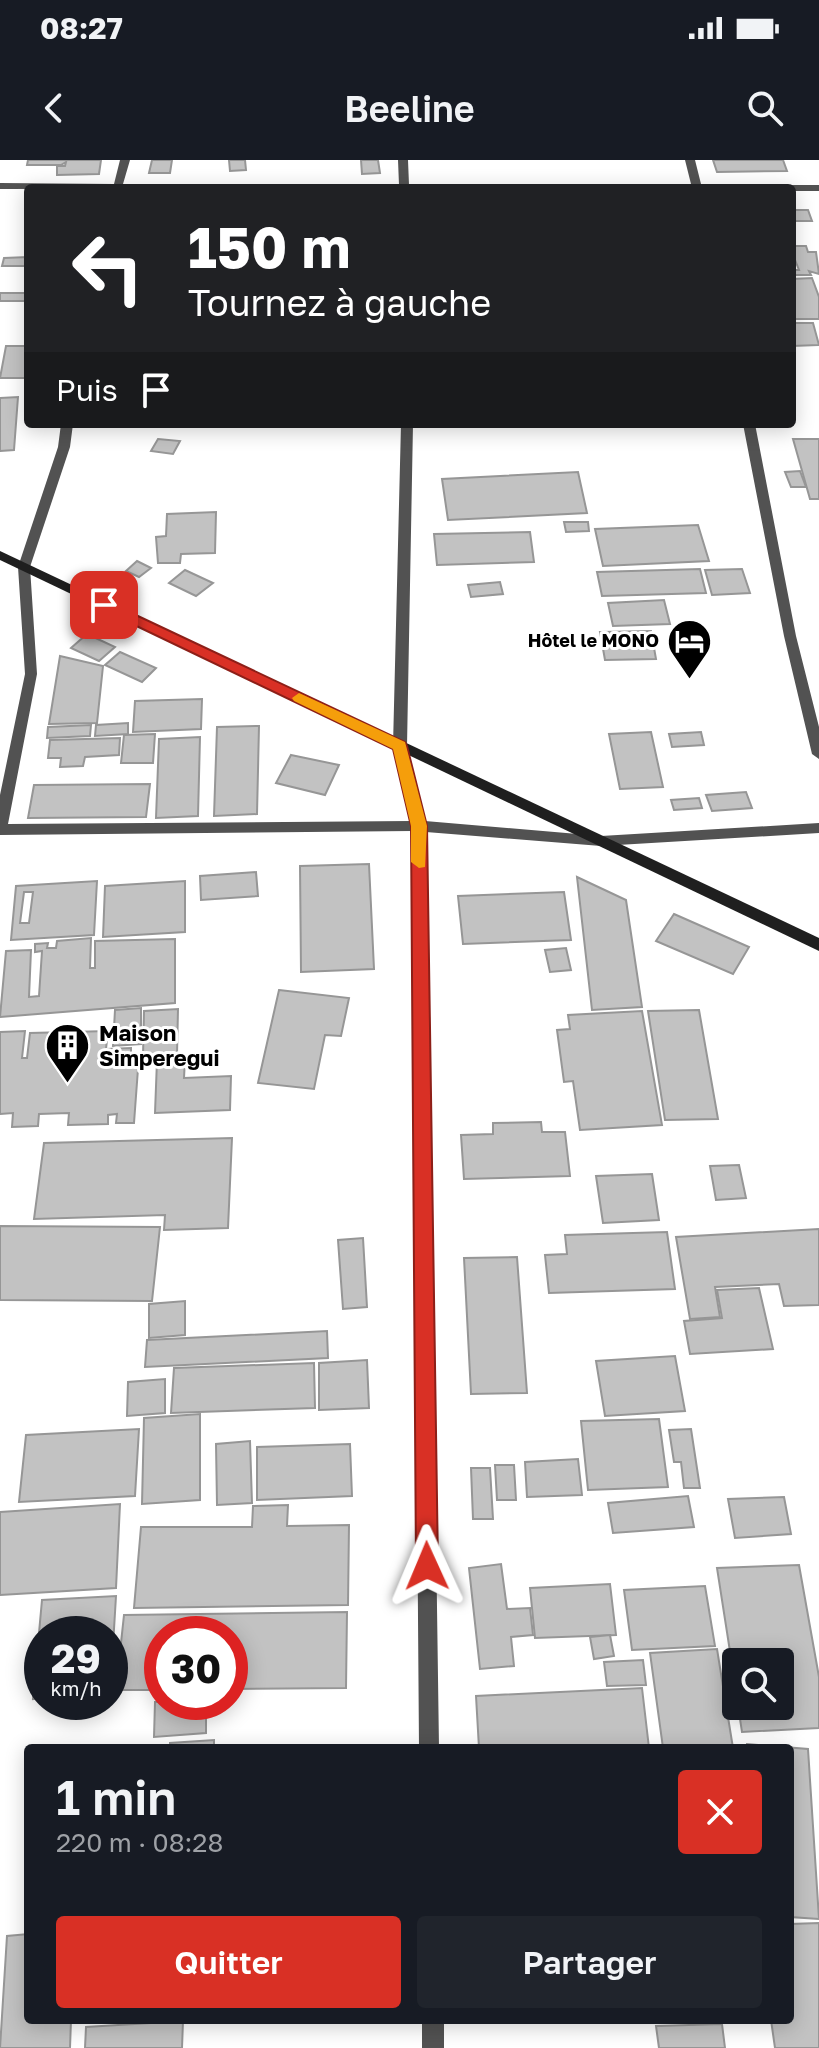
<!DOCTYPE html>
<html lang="fr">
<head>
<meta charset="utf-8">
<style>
  :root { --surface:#171b24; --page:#20242c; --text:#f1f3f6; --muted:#9ea1a6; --accent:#d93025 }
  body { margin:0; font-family:"Golos Text",sans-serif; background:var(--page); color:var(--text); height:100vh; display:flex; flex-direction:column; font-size:30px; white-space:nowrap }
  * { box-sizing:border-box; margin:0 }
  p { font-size:26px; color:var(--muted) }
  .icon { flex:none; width:44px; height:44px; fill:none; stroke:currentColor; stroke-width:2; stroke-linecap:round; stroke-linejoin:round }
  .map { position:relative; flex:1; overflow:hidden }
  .panel { position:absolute; left:24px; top:1584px; width:770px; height:280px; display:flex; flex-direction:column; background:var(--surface); border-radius:8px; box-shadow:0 4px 20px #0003 }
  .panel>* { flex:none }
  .banner { position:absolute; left:24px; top:24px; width:772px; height:244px; border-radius:8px; box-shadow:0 4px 20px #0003; background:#202124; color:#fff; overflow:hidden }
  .fabs { position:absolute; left:722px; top:1488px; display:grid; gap:16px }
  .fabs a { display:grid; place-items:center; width:72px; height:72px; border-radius:8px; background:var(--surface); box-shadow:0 4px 20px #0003; font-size:40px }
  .speed { position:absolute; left:24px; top:1456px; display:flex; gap:16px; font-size:40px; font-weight:700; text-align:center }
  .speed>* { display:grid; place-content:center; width:104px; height:104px; border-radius:50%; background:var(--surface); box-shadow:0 4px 20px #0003; line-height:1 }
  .speed small { font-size:20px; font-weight:400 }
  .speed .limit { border:12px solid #d22; background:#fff; color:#111 }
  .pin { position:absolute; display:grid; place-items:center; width:68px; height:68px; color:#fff; margin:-34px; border-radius:16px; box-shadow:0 4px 12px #0006 }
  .me { position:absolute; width:88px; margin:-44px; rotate:359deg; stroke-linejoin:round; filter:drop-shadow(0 0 6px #0008) }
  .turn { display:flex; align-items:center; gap:28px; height:168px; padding:0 32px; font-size:36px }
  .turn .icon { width:104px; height:104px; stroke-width:2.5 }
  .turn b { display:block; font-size:56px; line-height:68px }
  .then { display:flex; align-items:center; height:76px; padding:0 32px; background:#0003; gap:16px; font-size:30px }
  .round { display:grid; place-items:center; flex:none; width:84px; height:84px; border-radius:8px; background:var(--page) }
  .overview { display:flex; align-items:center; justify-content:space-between; height:136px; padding:0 32px }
  h1 { font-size:48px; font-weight:600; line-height:60px }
  .button { display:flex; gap:16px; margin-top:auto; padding:16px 32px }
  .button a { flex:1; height:92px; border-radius:8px; background:var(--accent); color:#fff; font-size:32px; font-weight:600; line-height:92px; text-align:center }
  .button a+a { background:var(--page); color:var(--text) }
  .status { display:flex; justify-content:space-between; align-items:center; height:56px; padding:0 40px; background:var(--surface); direction:ltr }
  .status svg { height:22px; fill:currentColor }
  header { display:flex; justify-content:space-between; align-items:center; height:104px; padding:0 32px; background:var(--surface); font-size:36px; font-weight:600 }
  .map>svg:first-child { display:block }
  .building { fill:#c2c2c2; stroke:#969696; stroke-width:2; fill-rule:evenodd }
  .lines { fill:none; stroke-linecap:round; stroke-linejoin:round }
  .street { fill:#525252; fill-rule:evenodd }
  .secondary { fill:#1f1f1f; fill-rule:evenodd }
  .route { fill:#d93025; stroke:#8d1f18; stroke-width:2 }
  .slow { fill:#f59e0b }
  .labels { text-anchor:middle; stroke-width:6; stroke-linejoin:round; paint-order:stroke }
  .far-poi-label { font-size:18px; font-weight:bold; fill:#000; stroke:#fff; text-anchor:end }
  .poi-label { font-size:22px; font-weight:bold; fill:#000; stroke:#fff; text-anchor:start }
</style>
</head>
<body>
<div class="status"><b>08:27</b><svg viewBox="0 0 49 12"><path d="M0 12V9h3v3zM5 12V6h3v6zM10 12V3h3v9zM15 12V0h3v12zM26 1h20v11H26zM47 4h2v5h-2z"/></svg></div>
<header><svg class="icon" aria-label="back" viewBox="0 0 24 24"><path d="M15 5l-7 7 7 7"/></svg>Beeline<svg class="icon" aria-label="search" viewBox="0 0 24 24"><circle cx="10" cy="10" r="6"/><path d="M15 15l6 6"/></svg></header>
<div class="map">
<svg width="819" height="1888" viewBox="0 0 819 1888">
  <rect width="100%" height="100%" fill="#fff"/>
  <!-- building -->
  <g class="building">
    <path d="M28 0H101L99 14 57 15V6H65L66 2 61 5H27Z"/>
    <path d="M152 0H172L170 13H149Z"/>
    <path d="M229 0H245L246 10 230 11Z"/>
    <path d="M361 0H378L380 13 362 14Z"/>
    <path d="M713 0H783L787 11 717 12Z"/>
    <path d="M792 50H808L812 61H792Z"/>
    <path d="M792 86H806L808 92H816L819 114 809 111 811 115H793L792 110H799L795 100H792Z"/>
    <path d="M28 97V106H2L4 98Z"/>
    <path d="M812 118 819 137V159H792V119Z"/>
    <rect x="0" y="133" width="28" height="8"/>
    <path d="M792 163H813L819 185 792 186Z"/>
    <path d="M6 186H28V218H0Z"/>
    <path d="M18 237 14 290 0 291V238Z"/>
    <path d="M158 279 180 281 173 294 151 291Z"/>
    <path d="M793 279H819V339H810Z"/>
    <path d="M800 311 806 327H791L785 312Z"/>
    <path d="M578 312 587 353 448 360 442 319Z"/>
    <path d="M216 352 215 393 181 394 180 403H158L156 377 166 376 167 354Z"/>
    <path d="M564 362H588L589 371 566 372Z"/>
    <path d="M698 365 709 401 603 406 595 369Z"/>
    <path d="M530 372 534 402 437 405 434 374Z"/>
    <path d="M137 401 151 408 139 417 126 411Z"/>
    <path d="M700 409 706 433 602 436 597 412Z"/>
    <path d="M742 409 750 433 712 435 705 410Z"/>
    <path d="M185 410 213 423 196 436 169 423Z"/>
    <path d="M500 422 503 434 471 437 468 425Z"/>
    <path d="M664 440 670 464 613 466 608 443Z"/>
    <path d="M651 471 656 499 605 500 600 472Z"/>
    <path d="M87 474 115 487 99 501 71 488Z"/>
    <path d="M120 492 156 508 142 522 105 505Z"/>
    <path d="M60 496 103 506 97 563 49 564Z"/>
    <path d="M202 539 201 569 133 572 135 541Z"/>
    <path d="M128 563V574L95 576 96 565Z"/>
    <path d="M91 565 90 576 47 578 48 567Z"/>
    <path d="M259 566 257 654 214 656 217 567Z"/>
    <path d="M651 572 663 627 620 629 609 574Z"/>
    <path d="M701 572 704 585 672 587 669 574Z"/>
    <path d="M155 574 153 603H121L124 575Z"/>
    <path d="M200 577 198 656 156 658 159 579Z"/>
    <path d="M120 578 119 595 85 597 83 606 60 607 61 598H48L50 580Z"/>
    <path d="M291 595 339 605 325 635 276 623Z"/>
    <path d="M150 624 146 657 28 658 34 625Z"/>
    <path d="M746 632 752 648 712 651 706 635Z"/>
    <path d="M699 638 702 648 674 650 671 640Z"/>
    <path d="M369 704 374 809 301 812 300 706Z"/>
    <path d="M256 712 258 736 201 740 200 716Z"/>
    <path d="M577 717 626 740 642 847 592 850Z"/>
    <path d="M97 721 94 775 11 780 16 726ZM24 732H33L29 763H20Z"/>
    <path d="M185 721V772L103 777 105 726Z"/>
    <path d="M564 732 571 780 463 784 458 736Z"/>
    <path d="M674 754 749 787 733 814 656 781Z"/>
    <path d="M91 778 90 808H95V781L175 779V843L0 857 6 791 31 790 29 837 39 836 42 791 35 792V784L48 783 47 788H56L57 781Z"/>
    <path d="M566 788 571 810 550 812 545 790Z"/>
    <path d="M279 830 349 838 341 876 325 875 314 929 258 923Z"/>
    <path d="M141 848V884L113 886 115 850Z"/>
    <path d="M178 849 177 895 143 896 144 851Z"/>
    <path d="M699 850 718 959 665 960 648 851Z"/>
    <path d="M642 851 662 965 580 970 573 921 564 922 557 870 570 869 568 855Z"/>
    <path d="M25 871 22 898H27L30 873 108 871 106 889 131 888V895H139L134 963H116L117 954 108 955V964L68 965 69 953 39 954 38 966 12 967 13 953 0 954V872Z"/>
    <path d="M185 899 184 918 231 916 230 950 155 953 157 900Z"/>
    <path d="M541 962 542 972H565L570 1016 464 1019 461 975 493 974V963Z"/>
    <path d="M232 978 228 1068 164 1070 165 1055 34 1059 44 983Z"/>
    <path d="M739 1005 746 1038 716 1040 710 1006Z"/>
    <path d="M652 1014 659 1060 603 1063 596 1016Z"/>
    <path d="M0 1066 160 1067 152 1141 0 1140Z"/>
    <path d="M819 1069V1145L784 1146 779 1124 715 1127 720 1157 690 1159 676 1077Z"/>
    <path d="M667 1072 675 1129 549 1133 545 1095 567 1094 565 1075Z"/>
    <path d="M363 1078 367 1147 343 1149 338 1080Z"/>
    <path d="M517 1097 527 1233 471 1234 464 1098Z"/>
    <path d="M759 1128 773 1189 690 1194 684 1161 722 1158 717 1130Z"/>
    <path d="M185 1141V1175L149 1178V1144Z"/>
    <path d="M327 1171 328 1198 145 1207 147 1180Z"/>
    <path d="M675 1196 685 1251 605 1256 596 1201Z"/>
    <path d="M367 1200 369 1248 319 1250V1203Z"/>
    <path d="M314 1203 315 1248 171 1253 174 1208Z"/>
    <path d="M165 1219V1253L127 1256 128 1222Z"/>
    <path d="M200 1254V1340L142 1344 144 1258Z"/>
    <path d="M659 1259 668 1327 588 1330 581 1261Z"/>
    <path d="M139 1269 135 1336 19 1342 26 1275Z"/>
    <path d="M691 1269 700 1328H684L681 1302H674L669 1270Z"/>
    <path d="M250 1281 252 1343 217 1345 216 1284Z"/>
    <path d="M350 1284 352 1336 257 1340V1287Z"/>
    <path d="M578 1299 582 1335 527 1337 525 1302Z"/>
    <path d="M495 1305H514L516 1340H497Z"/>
    <path d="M471 1308H490L493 1359H473Z"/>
    <path d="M688 1336 694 1367 613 1373 608 1343Z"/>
    <path d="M784 1337 791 1374 735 1378 728 1339Z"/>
    <path d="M120 1344 116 1428 0 1435V1352Z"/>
    <path d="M288 1345 287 1366 349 1365 348 1445 134 1448 141 1367H252L253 1346Z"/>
    <path d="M501 1404 507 1449 530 1448 533 1475 511 1477 514 1506 480 1509 469 1408Z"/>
    <path d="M799 1405 819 1517V1568L742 1572 738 1546H780V1502H736V1530L717 1408Z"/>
    <path d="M610 1424 616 1475 535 1478 530 1428Z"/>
    <path d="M705 1426 715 1486 632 1490 624 1430Z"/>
    <path d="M116 1436 110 1535V1474H42V1538L33 1539 42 1440Z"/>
    <path d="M347 1452 346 1528 230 1529V1474H162V1530H116L124 1455Z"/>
    <path d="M610 1475 614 1496 594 1499 590 1477Z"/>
    <path d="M717 1489 733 1588H663L650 1493Z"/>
    <path d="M643 1500 646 1525 607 1526 604 1502Z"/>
    <path d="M642 1528 649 1588H479L476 1536Z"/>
    <path d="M155 1542H206V1573L154 1577Z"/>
    <path d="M214 1580V1588H170V1583Z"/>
    <path d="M747 1584 808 1589 819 1759 790 1757V1588H747Z"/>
    <path d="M819 1763V1888H775L771 1860H790V1764Z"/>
    <path d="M28 1774V1860H71L70 1888H0L7 1776Z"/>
    <path d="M183 1861 182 1888H85L86 1867Z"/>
    <path d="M722 1864 725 1888H659L656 1866Z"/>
  </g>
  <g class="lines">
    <!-- street -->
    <g class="street">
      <path d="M120 0H130L123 24 399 25 398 0H408L409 25H532L537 28 0 29V23L114 24Z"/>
      <path d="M685 0H695L702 28H692Z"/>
      <path d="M792 25H819V31H792V28H787Z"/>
      <path d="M61 264H73L70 287 30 407 37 514 8 664 411 661 393 586 401 264H413L407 586 425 661 601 676 819 663V673L601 686 426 672 439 1588H419L412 671 0 675V635L25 514 18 407 58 287Z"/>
      <path d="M743 264H755L796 476 819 567V599L812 594 784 476Z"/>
      <rect x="422" y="1860" width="22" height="28"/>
    </g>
    <!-- secondary -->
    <path class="secondary" d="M0 391 819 778V791L0 400Z"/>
  </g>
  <!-- route -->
  <path class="route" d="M104 440 405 582 407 586 427 666 438 1406 435 1414 427 1417 419 1414 416 1406 411 666 393 589 99 448V442Z"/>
  <!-- slow -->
  <path class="slow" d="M299 533 405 582 427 666 425 707 419 708 411 702V666L393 589 294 541 292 538Z"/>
  <!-- icons -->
  <defs>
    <symbol id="hotel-pin" viewBox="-11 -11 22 30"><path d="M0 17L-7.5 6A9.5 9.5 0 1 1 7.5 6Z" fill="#000" stroke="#fff"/><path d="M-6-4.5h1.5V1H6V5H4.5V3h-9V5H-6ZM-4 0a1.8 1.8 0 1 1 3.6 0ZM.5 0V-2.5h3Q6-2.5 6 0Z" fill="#fff"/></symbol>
    <symbol id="building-pin" viewBox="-11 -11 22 30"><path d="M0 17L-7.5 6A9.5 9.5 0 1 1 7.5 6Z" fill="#000" stroke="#fff"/><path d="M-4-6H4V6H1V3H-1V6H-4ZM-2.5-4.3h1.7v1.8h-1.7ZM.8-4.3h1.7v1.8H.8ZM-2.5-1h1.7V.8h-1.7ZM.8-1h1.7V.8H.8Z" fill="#fff"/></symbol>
  </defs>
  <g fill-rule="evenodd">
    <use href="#hotel-pin" x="664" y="456" width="51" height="69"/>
    <use href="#building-pin" x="42" y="860" width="51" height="69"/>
  </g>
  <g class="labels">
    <!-- far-poi labels -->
    <g class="far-poi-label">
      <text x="659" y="487">Hôtel le MONO</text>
    </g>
    <!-- poi labels -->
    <g class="poi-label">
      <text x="99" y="881">Maison<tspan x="99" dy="25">Simperegui</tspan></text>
    </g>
  </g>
</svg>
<div class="fabs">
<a><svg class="icon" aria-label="search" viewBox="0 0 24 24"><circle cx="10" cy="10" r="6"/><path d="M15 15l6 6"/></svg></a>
</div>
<div class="speed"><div>29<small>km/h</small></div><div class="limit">30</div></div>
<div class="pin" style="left:104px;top:445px;background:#d93025"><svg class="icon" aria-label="arrive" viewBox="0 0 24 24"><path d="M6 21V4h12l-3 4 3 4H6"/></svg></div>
<svg class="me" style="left:427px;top:1406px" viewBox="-20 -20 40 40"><path d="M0-17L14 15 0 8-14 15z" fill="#d93025" stroke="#fff" stroke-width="4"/></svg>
<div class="banner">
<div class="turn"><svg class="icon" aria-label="left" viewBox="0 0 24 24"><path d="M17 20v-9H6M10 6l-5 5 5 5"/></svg><div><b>150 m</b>Tournez à gauche</div></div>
<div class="then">Puis<svg class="icon" aria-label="arrive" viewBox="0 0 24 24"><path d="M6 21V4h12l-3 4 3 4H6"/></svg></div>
</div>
<section class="panel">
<div class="overview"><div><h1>1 min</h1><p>220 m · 08:28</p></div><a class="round" style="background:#d93025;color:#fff"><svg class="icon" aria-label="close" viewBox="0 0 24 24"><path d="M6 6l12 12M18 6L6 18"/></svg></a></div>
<div class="button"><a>Quitter</a><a>Partager</a></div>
</section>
</div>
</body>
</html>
